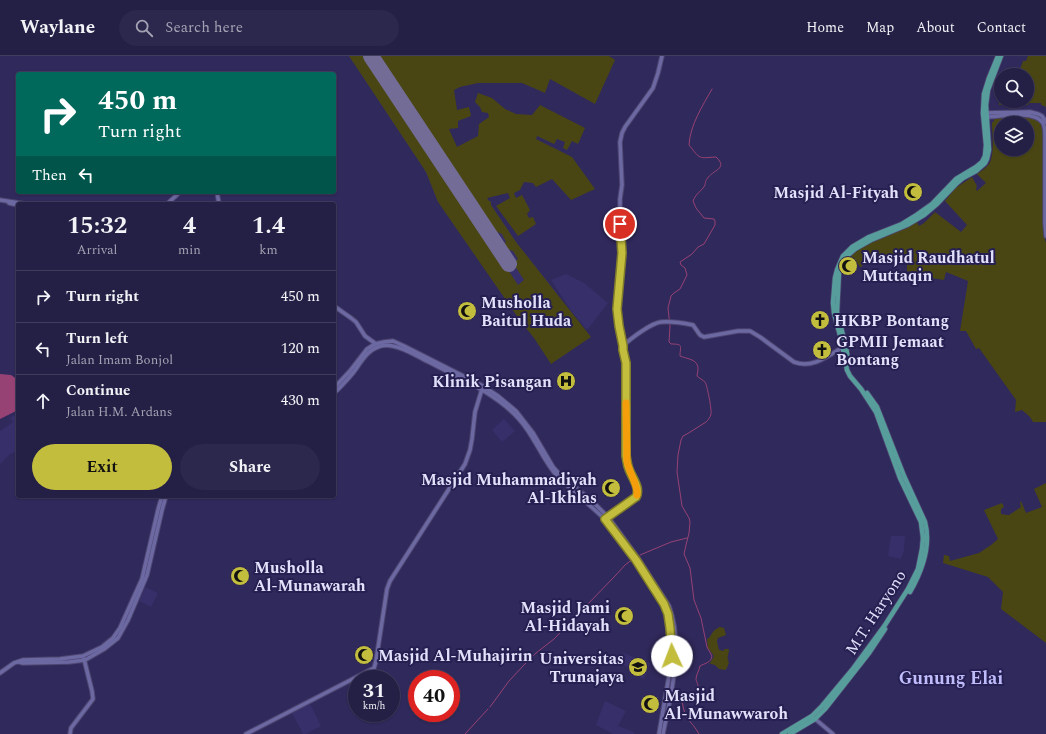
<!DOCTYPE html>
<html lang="en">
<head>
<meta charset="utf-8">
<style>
  :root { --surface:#241f45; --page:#2c274c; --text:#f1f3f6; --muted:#a3a2b3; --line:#413d5e; --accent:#c3bd3e }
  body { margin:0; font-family:Spectral,serif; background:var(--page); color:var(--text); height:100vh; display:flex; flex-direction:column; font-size:15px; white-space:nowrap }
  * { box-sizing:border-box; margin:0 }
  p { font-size:13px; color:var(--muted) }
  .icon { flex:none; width:22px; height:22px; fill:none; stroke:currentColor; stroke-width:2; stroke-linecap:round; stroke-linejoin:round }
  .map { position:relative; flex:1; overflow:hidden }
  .sheet { position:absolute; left:16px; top:146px; width:320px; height:296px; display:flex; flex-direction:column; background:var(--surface); border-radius:4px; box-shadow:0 1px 3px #0004,0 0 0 1px var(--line) }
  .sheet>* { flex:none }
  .top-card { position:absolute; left:16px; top:16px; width:320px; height:122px; border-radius:4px; box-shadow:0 1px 3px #0004,0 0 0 1px var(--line); background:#00695c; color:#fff; overflow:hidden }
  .fabs { position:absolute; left:994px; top:12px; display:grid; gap:8px }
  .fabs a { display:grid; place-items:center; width:40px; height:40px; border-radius:50%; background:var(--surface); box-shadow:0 1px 3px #0004,0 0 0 1px var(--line); font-size:20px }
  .speed { position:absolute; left:348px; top:614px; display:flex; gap:8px; font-size:20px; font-weight:700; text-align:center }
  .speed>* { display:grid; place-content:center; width:52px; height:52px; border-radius:50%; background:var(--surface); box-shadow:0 1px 3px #0004,0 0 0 1px var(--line); line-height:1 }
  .speed small { font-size:10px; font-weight:400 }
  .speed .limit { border:6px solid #d22; background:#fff; color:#111 }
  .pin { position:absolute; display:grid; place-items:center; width:34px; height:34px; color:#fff; margin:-17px; border:2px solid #fff; border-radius:50%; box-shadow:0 1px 4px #0007 }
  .me { position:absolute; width:44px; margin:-22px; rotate:358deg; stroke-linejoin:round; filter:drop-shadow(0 0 3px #0008) }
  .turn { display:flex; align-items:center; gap:14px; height:84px; padding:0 16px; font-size:18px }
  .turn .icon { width:52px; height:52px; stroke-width:2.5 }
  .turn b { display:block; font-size:28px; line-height:34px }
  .then { display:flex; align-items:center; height:38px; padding:0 16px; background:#0003; gap:8px; font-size:15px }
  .eta { display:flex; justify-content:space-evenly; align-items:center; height:68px; text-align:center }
  .eta b { font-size:24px; font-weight:700; line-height:28px }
  .action { display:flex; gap:8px; margin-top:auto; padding:8px 16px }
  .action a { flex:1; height:46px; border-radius:24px; background:var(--accent); color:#111; font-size:16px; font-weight:700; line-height:46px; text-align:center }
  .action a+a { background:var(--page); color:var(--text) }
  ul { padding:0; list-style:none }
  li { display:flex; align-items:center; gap:12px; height:52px; padding:0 16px; border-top:1px solid var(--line) }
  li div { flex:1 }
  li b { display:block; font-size:15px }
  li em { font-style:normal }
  header { display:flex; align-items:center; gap:24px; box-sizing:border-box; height:56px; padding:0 20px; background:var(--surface); border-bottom:1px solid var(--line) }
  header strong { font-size:19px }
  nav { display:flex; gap:22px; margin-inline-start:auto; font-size:14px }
  .search { width:280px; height:36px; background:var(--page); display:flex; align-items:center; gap:10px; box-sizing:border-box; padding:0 14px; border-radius:22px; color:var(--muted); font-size:15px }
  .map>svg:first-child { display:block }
  .built { fill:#372f6a }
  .green { fill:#494614; fill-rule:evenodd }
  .water { fill:#974274 }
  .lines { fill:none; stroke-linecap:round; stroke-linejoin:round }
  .stream { stroke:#974274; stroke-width:1 }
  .runway { stroke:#726c96; stroke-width:16 }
  .minor-casing { stroke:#4d4671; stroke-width:5.5 }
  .major-casing { stroke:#4d4671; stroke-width:6 }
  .minor { stroke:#6c68a1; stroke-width:3.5 }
  .major { stroke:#579d9b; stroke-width:4.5 }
  .route-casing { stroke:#7f7b28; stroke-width:10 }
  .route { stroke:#c3bd3e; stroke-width:7 }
  .slow { stroke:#f59e0b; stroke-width:7 }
  .labels { text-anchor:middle; stroke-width:4; stroke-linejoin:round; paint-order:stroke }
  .poi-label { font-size:16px; font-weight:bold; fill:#e2e1fb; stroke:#261f51; text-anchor:start }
  .street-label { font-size:16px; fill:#e2e1fb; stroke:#261f51 }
  .quarter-label { font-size:18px; font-weight:bold; fill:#bfbcfb; stroke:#261f51 }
</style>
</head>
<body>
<header>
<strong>Waylane</strong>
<div class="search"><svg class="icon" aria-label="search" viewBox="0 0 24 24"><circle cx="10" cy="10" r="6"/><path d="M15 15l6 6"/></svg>Search here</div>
<nav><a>Home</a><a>Map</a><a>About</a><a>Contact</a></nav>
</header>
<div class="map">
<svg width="1046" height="678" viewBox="0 0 1046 678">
  <rect width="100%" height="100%" fill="#30295c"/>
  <!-- built -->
  <g class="built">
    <path d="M349 0H389L489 145H490L491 146V149L516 186 557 237 530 263 438 146 426 116Z"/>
    <path d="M566 218 584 227 608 247 587 274 572 256 551 224Z"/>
    <path d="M16 358 18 360V394L10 398 0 408V375L13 366 10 362Z"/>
    <path d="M504 363 515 375 502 386 492 374Z"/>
    <path d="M891 480H905L904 494 901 503 888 500Z"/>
    <path d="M145 531 158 537 151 551 139 545Z"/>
    <path d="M623 597 650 607 644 623 635 619 636 614 620 608Z"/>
    <path d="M605 645 626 655 618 670 634 676V678H613L596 669Z"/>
    <path d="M310 648 321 670 306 678H303L292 657Z"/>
  </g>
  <!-- green -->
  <g class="green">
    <path d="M349 0H367L518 229 524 224 513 207 518 203 513 195 503 192 501 189 506 186 502 178 492 174 376 0H609L615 4 595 48 550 23 545 37 522 27H478L460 31 454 34 457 54 469 51 471 60 458 65V72L449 73 457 91 478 80 479 68 489 61 488 57 482 56 480 51 475 46 478 37 492 42 505 53 516 58 532 59 540 49 585 72 578 88 572 85 567 94 563 92 565 86 557 83 554 88 537 80 536 83 572 101 595 133 571 144 552 123 536 131 533 127 524 126 520 134 514 137 516 142 522 139 530 154 527 158 529 162 533 161 536 168 518 180 496 150 510 142 508 137 487 142 489 145H490L491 146V149L516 186 591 281 551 308 534 282 519 263 438 146 426 116Z"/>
    <path d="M1028 0H1046V51L1041 49V47H1029L1028 49H999V39H1001V45H1027V19H1018L1023 5H1026Z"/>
    <path d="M1030 61 1040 66 1044 71V170L1045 184 1046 187V366H1033L1030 361 1022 354 1015 356 1016 344 979 292 976 293 966 275H960L968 225 946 216 944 224 931 222 930 219 927 218H911V216L907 215V209L906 208 867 207 864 208 861 211H860L859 209 851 205 850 207 847 205 857 193 868 187 917 166 919 170 924 167 935 156 961 176 967 169 945 145 954 133 972 121 977 130 976 133 977 135 986 127 977 118C981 115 986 112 989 108 995 98 992 77 992 66H994V62ZM1001 67H1027V93H1001Z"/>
    <path d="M1046 427V587L1001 553 1003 536 988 521 943 507 944 499 949 500 950 505 979 497 991 489 998 483 984 454 1002 447 1004 451 1001 453V458L1009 459 1021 451 1020 447 1021 445 1026 457 1042 451 1034 433Z"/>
    <path d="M720 571 724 572 726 579 718 582 717 585 719 594 724 595V593H729C729 598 726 602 729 606L727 612 725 614 719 613 715 609 708 607H710L714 600 708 592 707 583 709 582C713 576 713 574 720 571Z"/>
  </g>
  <!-- water -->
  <path class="water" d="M0 318 11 319 18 324V354L0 363Z"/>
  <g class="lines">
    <!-- stream -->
    <g class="stream">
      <path d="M640 499 671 486 687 482"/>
      <path d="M490 651 509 625 523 610 536 597 554 583 615 520 625 509 633 503"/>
      <path d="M465 678 488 653"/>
      <path d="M699 678C696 672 691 667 687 662 684 657 682 647 682 642 689 639 699 641 698 629 698 629 696 624 696 623 696 619 699 615 700 610 705 607 711 607 712 600L707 591 701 562 694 544 690 512 684 498 686 489 689 477 690 466 689 462 682 450 677 416 678 399 681 384 683 380 687 378 706 366C708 364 710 362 711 358 712 355 707 328 705 326 703 324 699 322 697 320 697 318 698 316 698 314 699 303 687 303 680 300 680 290 684 288 671 288L669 286 670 270 668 252 671 240 674 237 680 233 687 219 685 212 681 209 680 206 692 198 698 191 704 188 715 169V165L714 163 704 162 696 152 693 145C696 137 702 135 705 129 705 128 706 123 707 123 712 114 729 113 716 101 698 102 701 104 689 89 690 69 703 49 712 33"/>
    </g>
    <!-- runway -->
    <path class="runway" d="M371 0 509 208"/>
    <defs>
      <g id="minor">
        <path d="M985 57 1030 56 1038 58 1042 60 1046 66"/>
        <path d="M986 61C1000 61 1034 53 1043 67 1045 71 1045 76 1045 80V166L1046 180"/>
        <path d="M217 136 219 148"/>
        <path d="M0 144 26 148"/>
        <path d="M9 147 18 149"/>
        <path d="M167 148 180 136"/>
        <path d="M334 250 351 262 356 266 365 280 376 288"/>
        <path d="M623 290C630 283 651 267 661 266 671 265 683 267 693 269L700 279 704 281 738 275H750L760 281 794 306C812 313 828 300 843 291"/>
        <path d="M334 332 350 315 367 293 375 288 384 286 393 285 404 290 481 329 498 340 516 355 533 377 553 411 562 421 591 444 609 462 638 502 669 550C684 591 671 637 663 678"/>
        <path d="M334 337C341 331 347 324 353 317 360 308 366 295 378 291 382 289 388 289 393 290 405 292 418 301 429 306 459 322 496 337 519 363 535 380 542 404 558 421L606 464 636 504 664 548 668 558 670 574 672 600 669 620 659 678"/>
        <path d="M607 463 634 444C635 443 637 441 637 439 640 432 629 414 627 405L626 307 623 294V290L619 270 617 253 622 197 620 168V143L622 129 620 86 622 77 625 71 648 39 653 32 658 17 662 0"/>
        <path d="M19 606 23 607 69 606 85 604 104 593 118 582 128 564 147 519 162 454 166 440"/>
        <path d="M0 617 14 607 23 604 60 603 83 600 102 591 113 582 120 572 142 523 158 454 162 440"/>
        <path d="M814 662 833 678"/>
        <path d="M70 678 71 672 93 643 92 635 84 603"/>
        <path d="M246 678 374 612 376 605 387 533 390 525 465 408 470 394 472 383 475 356 482 333"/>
      </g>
      <g id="major">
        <path d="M848 304 846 291 837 256 839 216 847 200 855 193 871 184 907 169 924 159 937 148 957 127 963 122 976 115 985 107 987 103 989 94 986 49 988 34 1001 0"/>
        <path d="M867 337 877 351 904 420 925 466C931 489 922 515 910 536"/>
        <path d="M782 678 812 660 822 650 852 614 885 569 908 533 918 513 922 493 923 482 921 466 900 422 876 356 861 333 850 320 847 314 841 283 834 257 833 247 835 222 837 214 843 200 852 191 869 181 902 168 915 160 932 148 956 123 976 111 982 106 985 100 986 89 983 57 984 38 989 22 998 0"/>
        <path d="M790 678 815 663 825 653 869 597 885 573"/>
      </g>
    </defs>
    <!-- minor casing -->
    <use href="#minor" class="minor-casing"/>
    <!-- major casing -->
    <use href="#major" class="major-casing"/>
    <!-- minor -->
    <use href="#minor" class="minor"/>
    <!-- major -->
    <use href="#major" class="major"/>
  </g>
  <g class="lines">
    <defs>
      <path id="route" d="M620 168 622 197 617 253 619 270 623 290V294L626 307V400C627 404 627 409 629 413 632 422 641 432 636 441L605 463 636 504 664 548 668 558 670 572 672 600"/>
    </defs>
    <!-- route casing -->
    <use href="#route" class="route-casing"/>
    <!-- route -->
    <use href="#route" class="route"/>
    <!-- slow -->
    <path class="slow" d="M626 347 627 405C629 417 638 428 637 439"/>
  </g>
  <!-- icons -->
  <defs>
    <symbol id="mosque-disc" viewBox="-11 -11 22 22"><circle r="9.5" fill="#c3bd3e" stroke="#261f51"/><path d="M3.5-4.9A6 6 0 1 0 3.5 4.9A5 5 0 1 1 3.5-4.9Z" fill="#111"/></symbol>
    <symbol id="church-disc" viewBox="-11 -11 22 22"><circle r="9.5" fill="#c3bd3e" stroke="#261f51"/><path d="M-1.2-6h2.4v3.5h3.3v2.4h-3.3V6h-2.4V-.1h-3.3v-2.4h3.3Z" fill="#111"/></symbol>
    <symbol id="hospital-disc" viewBox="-11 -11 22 22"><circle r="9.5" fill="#c3bd3e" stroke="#261f51"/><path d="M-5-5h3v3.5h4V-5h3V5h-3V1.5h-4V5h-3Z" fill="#111"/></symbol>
    <symbol id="university-disc" viewBox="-11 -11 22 22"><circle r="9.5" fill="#c3bd3e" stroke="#261f51"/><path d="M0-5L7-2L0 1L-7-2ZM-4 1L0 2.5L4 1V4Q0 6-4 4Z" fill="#111"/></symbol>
  </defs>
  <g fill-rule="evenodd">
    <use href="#mosque-disc" x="902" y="125" width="22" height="22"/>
    <use href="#mosque-disc" x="837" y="199" width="22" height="22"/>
    <use href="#mosque-disc" x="456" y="244" width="22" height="22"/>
    <use href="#church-disc" x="809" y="253" width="22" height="22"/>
    <use href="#church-disc" x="811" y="283" width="22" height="22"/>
    <use href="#hospital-disc" x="555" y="314" width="22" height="22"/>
    <use href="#mosque-disc" x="600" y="421" width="22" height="22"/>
    <use href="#mosque-disc" x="229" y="509" width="22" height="22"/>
    <use href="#mosque-disc" x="613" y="549" width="22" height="22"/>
    <use href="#mosque-disc" x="353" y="588" width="22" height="22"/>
    <use href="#university-disc" x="627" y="600" width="22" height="22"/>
    <use href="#mosque-disc" x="639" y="637" width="22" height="22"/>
  </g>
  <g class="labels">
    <!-- poi labels -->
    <g class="poi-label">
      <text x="899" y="142" text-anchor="end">Masjid Al-Fityah</text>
      <text x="862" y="207">Masjid Raudhatul<tspan x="862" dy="18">Muttaqin</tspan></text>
      <text x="481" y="252">Musholla<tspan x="481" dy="18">Baitul Huda</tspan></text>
      <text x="834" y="270">HKBP Bontang</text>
      <text x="836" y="291">GPMII Jemaat<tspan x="836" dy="18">Bontang</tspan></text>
      <text x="552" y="331" text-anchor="end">Klinik Pisangan</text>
      <text x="597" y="429" text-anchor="end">Masjid Muhammadiyah<tspan x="597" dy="18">Al-Ikhlas</tspan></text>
      <text x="254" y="517">Musholla<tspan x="254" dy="18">Al-Munawarah</tspan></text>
      <text x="610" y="557" text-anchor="end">Masjid Jami<tspan x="610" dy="18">Al-Hidayah</tspan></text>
      <text x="378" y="605">Masjid Al-Muhajirin</text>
      <text x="624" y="608" text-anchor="end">Universitas<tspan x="624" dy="18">Trunajaya</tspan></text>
      <text x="664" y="645">Masjid<tspan x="664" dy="18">Al-Munawwaroh</tspan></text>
    </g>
    <!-- street labels -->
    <g class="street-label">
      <text transform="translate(875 556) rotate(-57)" y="6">M.T. Haryono</text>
    </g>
    <!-- quarter labels -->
    <g class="quarter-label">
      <text x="951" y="628">Gunung Elai</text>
    </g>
  </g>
</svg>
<div class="fabs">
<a><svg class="icon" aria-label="search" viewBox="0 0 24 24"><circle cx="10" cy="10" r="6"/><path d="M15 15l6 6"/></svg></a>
<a><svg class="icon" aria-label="layers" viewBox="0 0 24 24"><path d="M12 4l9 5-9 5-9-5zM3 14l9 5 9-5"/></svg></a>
</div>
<div class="speed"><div>31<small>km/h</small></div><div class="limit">40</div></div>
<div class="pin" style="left:620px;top:168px;background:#d93025"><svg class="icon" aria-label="arrive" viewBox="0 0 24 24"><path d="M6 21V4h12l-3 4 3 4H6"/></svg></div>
<svg class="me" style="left:672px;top:600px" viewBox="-20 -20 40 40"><circle r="19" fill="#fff"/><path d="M0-13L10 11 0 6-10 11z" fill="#c3bd3e"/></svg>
<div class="top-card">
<div class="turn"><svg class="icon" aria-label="right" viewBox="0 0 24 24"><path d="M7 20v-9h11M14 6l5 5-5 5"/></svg><div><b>450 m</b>Turn right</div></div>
<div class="then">Then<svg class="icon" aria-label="left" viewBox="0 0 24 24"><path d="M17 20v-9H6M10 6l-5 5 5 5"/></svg></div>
</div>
<section class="sheet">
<div class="eta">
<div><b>15:32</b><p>Arrival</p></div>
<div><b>4</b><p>min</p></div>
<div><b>1.4</b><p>km</p></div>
</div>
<ul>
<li><svg class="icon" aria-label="right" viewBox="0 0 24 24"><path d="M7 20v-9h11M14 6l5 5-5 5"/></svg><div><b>Turn right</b></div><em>450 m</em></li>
<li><svg class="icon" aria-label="left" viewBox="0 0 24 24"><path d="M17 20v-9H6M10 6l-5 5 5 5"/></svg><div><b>Turn left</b><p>Jalan Imam Bonjol</p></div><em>120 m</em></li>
<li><svg class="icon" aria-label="ahead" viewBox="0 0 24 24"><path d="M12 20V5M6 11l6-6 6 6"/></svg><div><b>Continue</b><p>Jalan H.M. Ardans</p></div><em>430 m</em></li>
</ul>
<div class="action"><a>Exit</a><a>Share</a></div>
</section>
</div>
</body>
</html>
